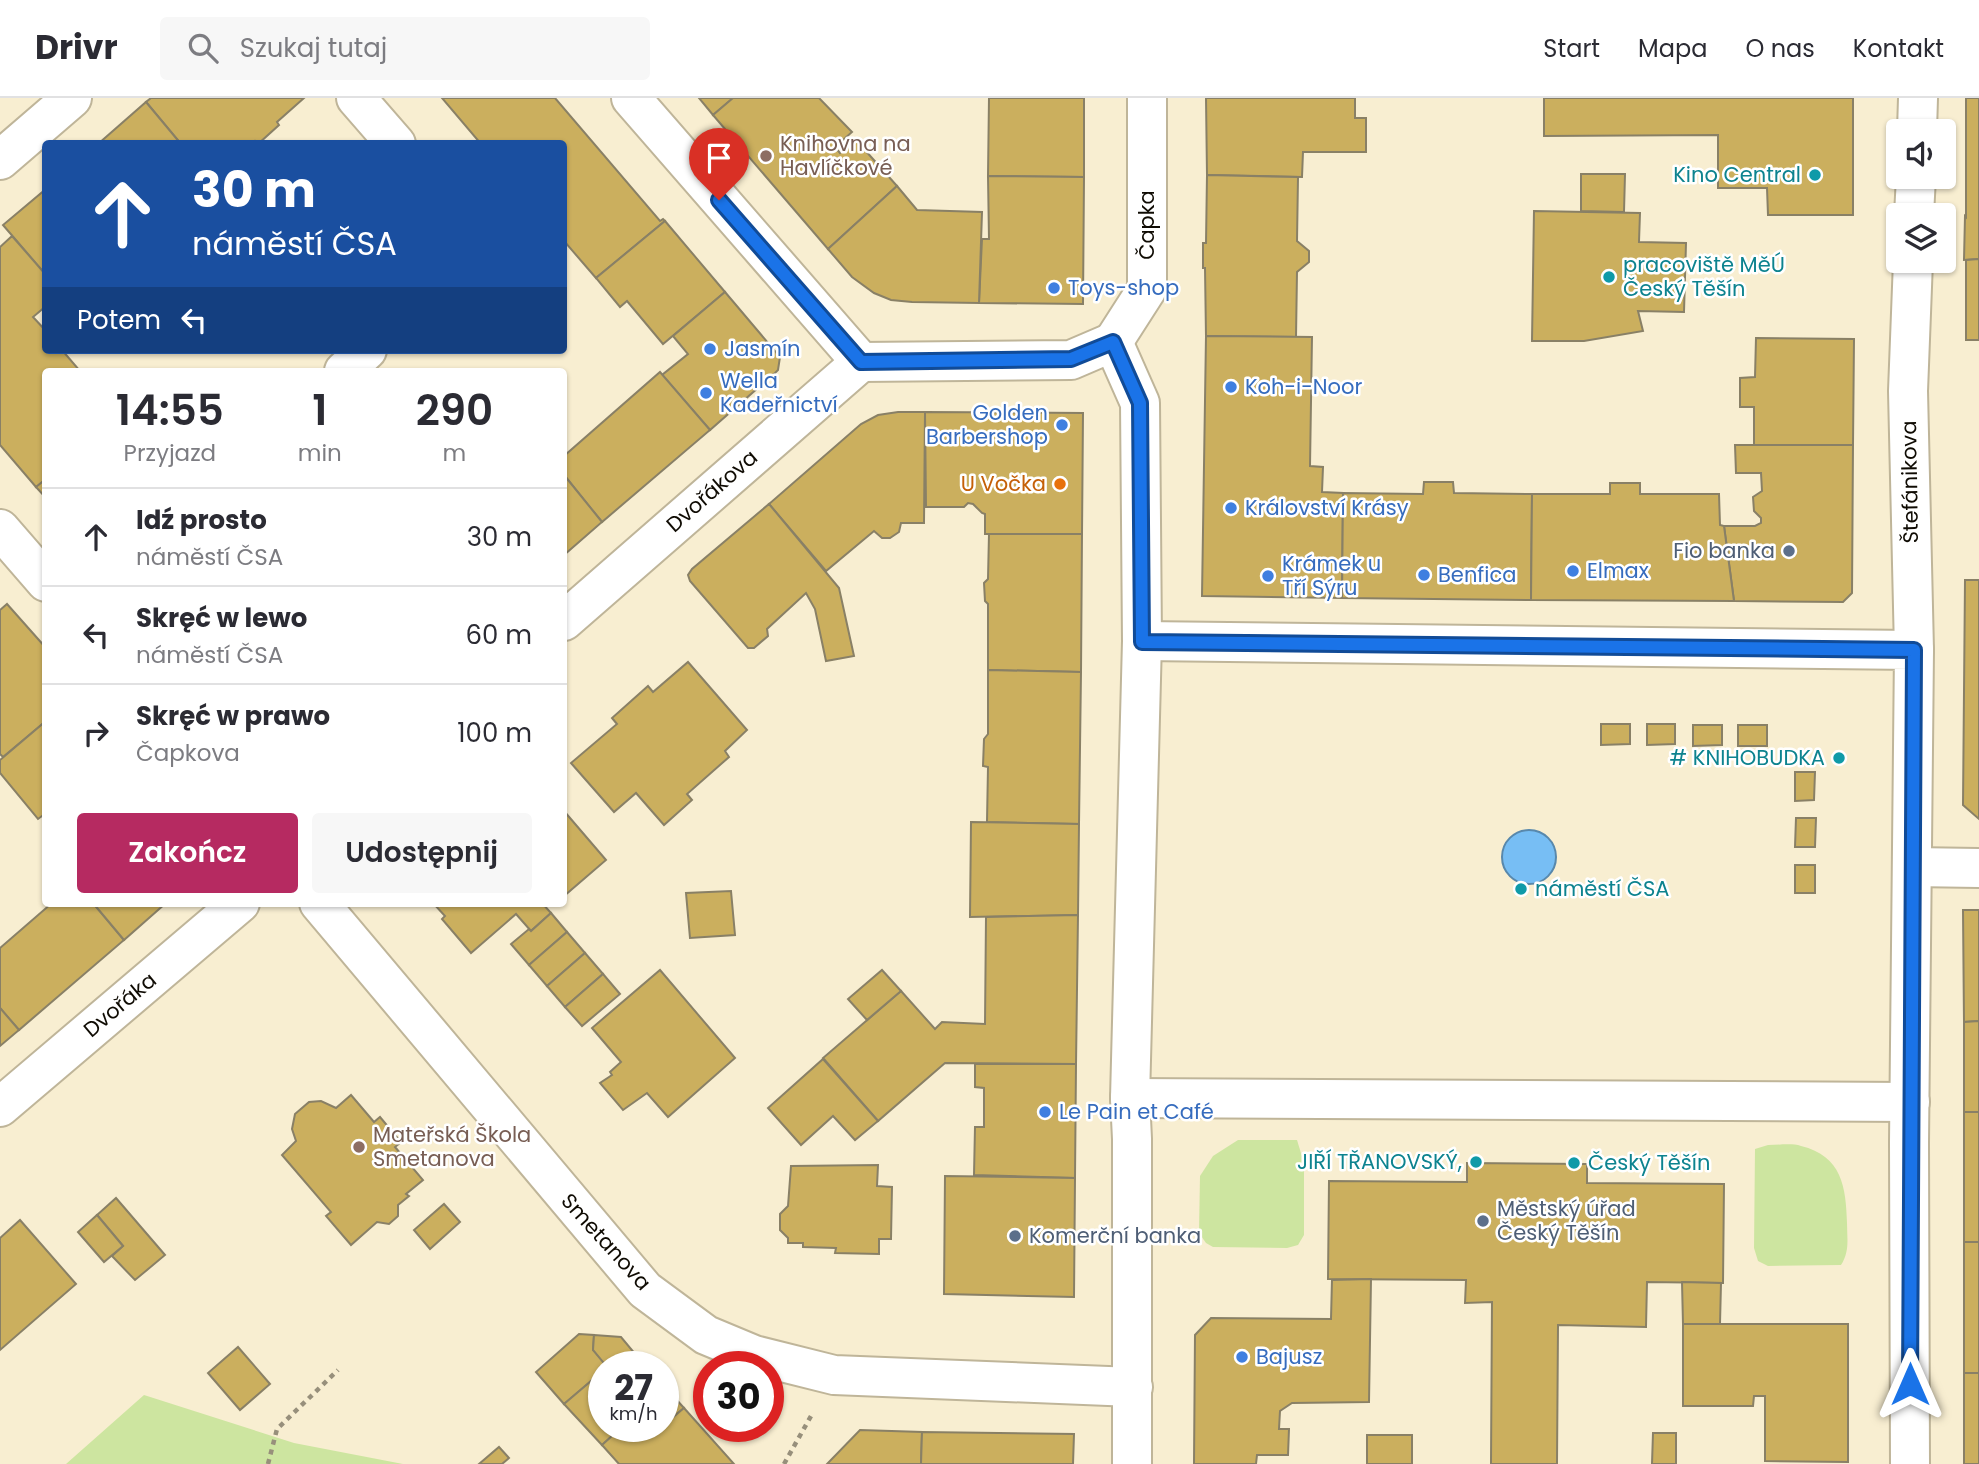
<!DOCTYPE html>
<html lang="pl">
<head>
<meta charset="utf-8">
<style>
  :root { --surface:#fff; --page:#f7f7f7; --text:#2b2b33; --muted:#7c7c81; --line:#e1e1e2; --accent:#b62a61 }
  body { margin:0; font-family:Poppins,sans-serif; background:var(--page); color:var(--text); height:100vh; display:flex; flex-direction:column; font-size:26px; white-space:nowrap }
  * { box-sizing:border-box; margin:0 }
  p { font-size:23px; color:var(--muted) }
  .icon { flex:none; width:38px; height:38px; fill:none; stroke:currentColor; stroke-width:2; stroke-linecap:round; stroke-linejoin:round }
  .map { position:relative; flex:1; overflow:hidden }
  .side { position:absolute; left:42px; top:270px; width:525px; height:539px; display:flex; flex-direction:column; background:var(--surface); border-radius:7px; box-shadow:0 2px 5px #0004 }
  .side>* { flex:none }
  .hud { position:absolute; left:42px; top:42px; width:525px; height:214px; border-radius:7px; box-shadow:0 2px 5px #0004; background:#1a4fa0; color:#fff; overflow:hidden }
  .buttons { position:absolute; left:1886px; top:21px; display:grid; gap:14px }
  .buttons a { display:grid; place-items:center; width:70px; height:70px; border-radius:7px; background:var(--surface); box-shadow:0 2px 5px #0004; font-size:35px }
  .speed { position:absolute; left:588px; top:1253px; display:flex; gap:14px; font-size:35px; font-weight:700; text-align:center }
  .speed>* { display:grid; place-content:center; width:91px; height:91px; border-radius:50%; background:var(--surface); box-shadow:0 2px 5px #0004; line-height:1 }
  .speed small { font-size:18px; font-weight:400 }
  .speed .limit { border:10px solid #d22; background:#fff; color:#111 }
  .pin { position:absolute; display:grid; place-items:center; width:60px; height:60px; color:#fff; margin:-72px -30px; border-radius:50% 50% 50% 0; rotate:-45deg; box-shadow:0 0 7px #0007 }
  .pin .icon { rotate:45deg }
  .me { position:absolute; width:77px; margin:-38px; rotate:0deg; stroke-linejoin:round; filter:drop-shadow(0 0 5px #0008) }
  .turn { display:flex; align-items:center; gap:24px; height:147px; padding:0 35px; font-size:32px }
  .turn .icon { width:91px; height:91px; stroke-width:2.5 }
  .turn b { display:block; font-size:49px; line-height:60px }
  .then { display:flex; align-items:center; height:66px; padding:0 35px; background:#0003; gap:14px; font-size:26px }
  .eta { display:flex; justify-content:space-evenly; align-items:center; height:119px; text-align:center }
  .eta b { font-size:42px; font-weight:600; line-height:49px }
  .cta { display:flex; gap:14px; margin-top:auto; padding:14px 35px }
  .cta a { flex:1; height:80px; border-radius:7px; background:var(--accent); color:#fff; font-size:28px; font-weight:600; line-height:80px; text-align:center }
  .cta a+a { background:var(--page); color:var(--text) }
  ul { padding:0; list-style:none }
  li { display:flex; align-items:center; gap:21px; height:98px; padding:0 35px; border-top:2px solid var(--line) }
  li div { flex:1 }
  li b { display:block; font-size:26px }
  li em { font-style:normal }
  header { display:flex; align-items:center; gap:42px; box-sizing:border-box; height:98px; padding:0 35px; background:var(--surface); border-bottom:2px solid var(--line) }
  header strong { font-size:33px }
  nav { display:flex; gap:38px; margin-inline-start:auto; font-size:24px }
  .search { width:490px; height:63px; background:var(--page); display:flex; align-items:center; gap:18px; box-sizing:border-box; padding:0 24px; border-radius:7px; color:var(--muted); font-size:26px }
  .map>svg:first-child { display:block }
  .green { fill:#cde5a0 }
  .water { fill:#77bef4; stroke:#5888ac; stroke-width:2 }
  .building { fill:#cbaf5e; stroke:#898066; stroke-width:2 }
  .lines { fill:none; stroke-linecap:round; stroke-linejoin:round }
  .minor-casing { stroke:#bfb599; stroke-width:42 }
  .path { stroke:#978f7b; stroke-width:4.5; stroke-dasharray:5 5; stroke-linecap:butt }
  .minor { stroke:#fff; stroke-width:38 }
  .route-casing { stroke:#114b97; stroke-width:18 }
  .route { stroke:#1a73e8; stroke-width:12 }
  .education-dot { fill:#8d6e63; stroke:#fff; stroke-width:2.5 }
  .culture-dot { fill:#0f9aa8; stroke:#fff; stroke-width:2.5 }
  .shop-dot { fill:#3f7fe0; stroke:#fff; stroke-width:2.5 }
  .food-dot { fill:#e8710a; stroke:#fff; stroke-width:2.5 }
  .service-dot { fill:#5c6f8a; stroke:#fff; stroke-width:2.5 }
  .labels { text-anchor:middle; stroke-width:5; stroke-linejoin:round; paint-order:stroke }
  .education-label { font-size:21px; fill:#785e54; stroke:#fff; text-anchor:start }
  .culture-label { font-size:21px; fill:#0d838f; stroke:#fff; text-anchor:end }
  .street-label { font-size:21px; fill:#0f0b03; stroke:#fff }
  .shop-label { font-size:21px; fill:#366cbe; stroke:#fff; text-anchor:start }
  .food-label { font-size:21px; fill:#c56008; stroke:#fff; text-anchor:end }
  .service-label { font-size:21px; fill:#4e5e75; stroke:#fff; text-anchor:start }
</style>
</head>
<body>
<header>
<strong>Drivr</strong>
<div class="search"><svg class="icon" aria-label="search" viewBox="0 0 24 24"><circle cx="10" cy="10" r="6"/><path d="M15 15l6 6"/></svg>Szukaj tutaj</div>
<nav><a>Start</a><a>Mapa</a><a>O nas</a><a>Kontakt</a></nav>
</header>
<div class="map">
<svg width="1979" height="1366" viewBox="0 0 1979 1366">
  <rect width="100%" height="100%" fill="#f8eed1"/>
  <!-- green -->
  <g class="green">
    <path d="M1238 1042H1297L1304 1065V1137L1298 1147 1287 1150 1213 1149 1206 1145 1199 1135 1200 1078 1213 1058Z"/>
    <path d="M1768 1047C1779 1047 1792 1045 1801 1048 1842 1058 1846 1089 1847 1125 1847 1140 1850 1153 1841 1167L1768 1168 1758 1163 1754 1150 1755 1051Z"/>
    <path d="M144 1297 294 1345 403 1366H66Z"/>
  </g>
  <!-- water -->
  <circle class="water" cx="1529" cy="759" r="27"/>
  <!-- building -->
  <g class="building">
    <path d="M151 0H304L277 24 279 27 258 46 255 43 252 46H181L146 4Z"/>
    <path d="M442 0H555L660 123 663 121 665 123 596 180 564 143V46H481Z"/>
    <path d="M699 0H733L713 17Z"/>
    <path d="M733 0H819L852 34 835 49 840 55 856 42 897 88 828 151 713 17Z"/>
    <path d="M989 0H1084V79L988 78Z"/>
    <path d="M1206 0H1355V20H1366V54H1303L1302 79 1207 77Z"/>
    <path d="M1544 0H1853V117H1768L1767 90H1718V37L1544 38Z"/>
    <path d="M1966 0H1979V161L1964 162 1965 118 1966 119Z"/>
    <path d="M146 4 181 46H98Z"/>
    <path d="M1581 76H1625L1624 114 1581 113Z"/>
    <path d="M1207 77 1298 79 1297 143 1309 153V164L1297 174 1296 239 1206 238 1205 170H1203V145H1206Z"/>
    <path d="M988 78 1084 79 1083 206 979 205 982 141H989Z"/>
    <path d="M897 88 917 112 982 114 979 205 912 204 891 202 874 195 852 179 828 151Z"/>
    <path d="M46 91V177L3 127Z"/>
    <path d="M1534 113 1640 115 1639 144 1686 145 1684 214 1638 213 1643 233 1584 243H1532Z"/>
    <path d="M665 123 725 194 663 246 627 203 620 209 596 180Z"/>
    <path d="M12 138 46 177V208L33 219 46 233V252H62L80 273H46V381L36 389 0 347V149Z"/>
    <path d="M1979 161V242H1966V162Z"/>
    <path d="M725 194 780 259 778 272 775 275 710 332 662 277 688 256 673 238Z"/>
    <path d="M1206 238 1312 239 1310 368 1323 369 1322 394 1343 395 1342 500 1202 498Z"/>
    <path d="M1756 240 1854 241 1853 347 1754 348V309H1740V280L1755 279Z"/>
    <path d="M660 274 710 332 602 424 564 377V358Z"/>
    <path d="M898 314H925L924 425H901L899 434 890 440H882L874 433 826 473 769 406 861 326 878 317Z"/>
    <path d="M925 314 1083 315 1082 436H985V416L982 415 973 406 968 405 964 409H926Z"/>
    <path d="M1735 347H1853L1852 495 1843 504 1734 503 1724 428H1755L1761 425V420L1754 413 1753 399 1762 393 1761 375H1736Z"/>
    <path d="M564 377 602 424 564 457Z"/>
    <path d="M46 381V400L36 389Z"/>
    <path d="M1424 384H1453L1454 395 1532 396 1531 502 1342 500 1343 395 1423 396Z"/>
    <path d="M1610 385H1640V396H1719L1720 427 1724 428 1734 503 1531 502 1532 396H1610Z"/>
    <path d="M769 406 839 490 854 558 826 563 815 511 806 495 767 531 768 538 754 550H748L690 483 688 477 692 471Z"/>
    <path d="M989 436H1082L1081 574 988 572V506L985 503 984 485 988 481Z"/>
    <path d="M1965 482H1979V721L1963 707Z"/>
    <path d="M7 506 46 550V623L3 659 0 656V512Z"/>
    <path d="M688 564 747 632 725 653 729 659 687 696 692 702 664 727 636 695 614 714 571 665 617 626 612 620 648 588 653 594Z"/>
    <path d="M988 572 1081 574 1079 726 987 724 988 669 983 668 984 641 988 636Z"/>
    <path d="M46 623V715L38 721 0 675V662Z"/>
    <path d="M1601 626H1630V646L1601 647Z"/>
    <path d="M1647 626H1675V646L1647 647Z"/>
    <path d="M1693 627H1722V647L1693 648Z"/>
    <rect x="1738" y="627" width="29" height="21"/>
    <path d="M1795 674H1815L1814 702 1795 703Z"/>
    <path d="M564 713 606 762 564 798Z"/>
    <path d="M1796 720H1816L1815 749H1795Z"/>
    <path d="M971 724 1079 726 1078 817 970 819Z"/>
    <rect x="1795" y="767" width="20" height="28"/>
    <path d="M731 793 735 837 690 840 686 795Z"/>
    <path d="M52 805H93L124 842 19 932 0 910V850Z"/>
    <path d="M93 805H166L124 842Z"/>
    <path d="M433 805H542L551 815 531 833 516 816 471 855 442 821 445 818Z"/>
    <path d="M1963 812H1979V923L1964 924Z"/>
    <path d="M551 815 567 834 529 867 511 846 529 831 531 833Z"/>
    <path d="M1078 817 1076 966 945 965 878 1023 823 960 901 893 935 931 942 924 985 926 986 819Z"/>
    <path d="M567 834 585 855 547 888 529 867Z"/>
    <path d="M585 855 603 876 565 909 547 888Z"/>
    <path d="M660 872 735 960 668 1019 647 995 623 1012 600 985 612 977 610 974 621 964 592 930Z"/>
    <path d="M882 872 901 893 867 922 848 901Z"/>
    <path d="M603 876 620 896 582 928 565 909Z"/>
    <path d="M0 910 19 932 0 948Z"/>
    <path d="M1979 923V1014H1964V924Z"/>
    <path d="M823 961 878 1023 855 1042 833 1018 801 1047 768 1010Z"/>
    <path d="M975 966H1076L1075 1080 974 1077 975 1029H984V990L975 989Z"/>
    <path d="M351 997 374 1024 380 1019 401 1044 395 1049 423 1082 406 1096 409 1098 398 1107V1118L389 1126 377 1124 351 1147 326 1118 331 1114 282 1057 296 1043 292 1031 295 1016 309 1004 321 1003 336 1010Z"/>
    <rect x="1964" y="1014" width="15" height="130"/>
    <path d="M1467 1065 1587 1066V1085L1724 1086 1723 1185 1647 1184 1646 1229 1558 1227 1557 1366H1491L1492 1204 1465 1205 1466 1182 1328 1181 1329 1083 1467 1084Z"/>
    <path d="M878 1067 877 1088 892 1089 891 1141H879V1156L835 1155 836 1150 803 1149V1145H788V1140L780 1132V1116L788 1108 791 1068Z"/>
    <path d="M945 1078 1075 1080 1074 1199 944 1196Z"/>
    <path d="M116 1100 165 1157 135 1182 112 1158 123 1148 97 1117Z"/>
    <path d="M444 1106 460 1124 430 1151 414 1132Z"/>
    <path d="M97 1117 123 1148 104 1164 78 1134Z"/>
    <path d="M20 1122 76 1186 0 1252V1140Z"/>
    <rect x="1964" y="1144" width="15" height="131"/>
    <path d="M1371 1181 1369 1304 1292 1305 1280 1313 1279 1331H1289L1288 1357H1257L1256 1366H1194L1195 1237 1211 1220 1331 1221 1332 1182Z"/>
    <path d="M1682 1184 1721 1185 1720 1226H1683Z"/>
    <path d="M1683 1226H1848V1364L1765 1363V1298H1754L1753 1308H1683Z"/>
    <path d="M579 1236 594 1237 593 1252 608 1268 604 1269V1272L564 1306 536 1274Z"/>
    <path d="M594 1237 621 1239 646 1269H607L593 1252Z"/>
    <path d="M238 1249 270 1286 240 1312 208 1275Z"/>
    <path d="M604 1272V1328H623L602 1347 564 1306Z"/>
    <rect x="1964" y="1275" width="15" height="91"/>
    <path d="M665 1289 684 1310 665 1326 663 1323Z"/>
    <path d="M684 1310 734 1366H619L602 1347 623 1328H663V1323L665 1326Z"/>
    <path d="M860 1332 922 1334 921 1366H827Z"/>
    <path d="M922 1334 1074 1336 1073 1366H921Z"/>
    <path d="M1653 1335H1676V1366H1652Z"/>
    <rect x="1367" y="1337" width="45" height="29"/>
    <path d="M499 1349 509 1360 502 1366H479Z"/>
  </g>
  <g class="lines">
    <defs>
      <g id="minor">
        <path d="M356 0 396 46"/>
        <path d="M631 0 861 264 1071 262 1113 244"/>
        <path d="M1917 33 1918 0"/>
        <path d="M0 62 72 0"/>
        <path d="M1914 117 1916 79"/>
        <path d="M1913 163 1908 293 1914 552"/>
        <path d="M1113 244 1140 305 1142 543 1130 1000 1132 1041V1366"/>
        <path d="M1113 244 1147 191V0"/>
        <path d="M344 273 367 252"/>
        <path d="M0 431 46 484"/>
        <path d="M564 523 861 264"/>
        <path d="M1142 543 1914 552 1909 1045 1910 1366"/>
        <path d="M1912 769 1979 770"/>
        <path d="M319 805 645 1192 706 1237 754 1257 834 1277 1133 1289"/>
        <path d="M1130 1000 1910 1004"/>
        <path d="M0 1009 240 805"/>
      </g>
    </defs>
    <!-- minor casing -->
    <use href="#minor" class="minor-casing"/>
    <!-- path -->
    <g class="path">
      <path d="M268 1366 277 1331 338 1272"/>
      <path d="M784 1366 811 1318"/>
    </g>
    <!-- minor -->
    <use href="#minor" class="minor"/>
  </g>
  <g class="lines">
    <defs>
      <path id="route" d="M719 102 861 264 1071 261 1113 244 1140 305 1142 544 1914 552 1910 1286"/>
    </defs>
    <!-- route casing -->
    <use href="#route" class="route-casing"/>
    <!-- route -->
    <use href="#route" class="route"/>
  </g>
  <!-- markers -->
  <g class="education-dot">
    <circle cx="766" cy="58" r="7"/>
    <circle cx="359" cy="1049" r="7"/>
  </g>
  <g class="culture-dot">
    <circle cx="1815" cy="77" r="7"/>
    <circle cx="1609" cy="179" r="7"/>
    <circle cx="1839" cy="660" r="7"/>
    <circle cx="1521" cy="791" r="7"/>
    <circle cx="1476" cy="1064" r="7"/>
    <circle cx="1574" cy="1065" r="7"/>
  </g>
  <g class="shop-dot">
    <circle cx="1054" cy="190" r="7"/>
    <circle cx="710" cy="251" r="7"/>
    <circle cx="1231" cy="289" r="7"/>
    <circle cx="706" cy="295" r="7"/>
    <circle cx="1062" cy="327" r="7"/>
    <circle cx="1231" cy="410" r="7"/>
    <circle cx="1573" cy="473" r="7"/>
    <circle cx="1424" cy="477" r="7"/>
    <circle cx="1268" cy="478" r="7"/>
    <circle cx="1045" cy="1014" r="7"/>
    <circle cx="1242" cy="1259" r="7"/>
  </g>
  <circle class="food-dot" cx="1060" cy="386" r="7"/>
  <g class="service-dot">
    <circle cx="1789" cy="453" r="7"/>
    <circle cx="1483" cy="1123" r="7"/>
    <circle cx="1015" cy="1138" r="7"/>
  </g>
  <g class="labels">
    <!-- education labels -->
    <g class="education-label">
      <text x="780" y="53">Knihovna na<tspan x="780" dy="24">Havlíčkové</tspan></text>
      <text x="373" y="1044">Mateřská Škola<tspan x="373" dy="24">Smetanova</tspan></text>
    </g>
    <!-- culture labels -->
    <g class="culture-label">
      <text x="1801" y="84">Kino Central</text>
      <text x="1623" y="174" text-anchor="start">pracoviště MěÚ<tspan x="1623" dy="24">Český Těšín</tspan></text>
      <text x="1825" y="667"># KNIHOBUDKA</text>
      <text x="1535" y="798" text-anchor="start">náměstí ČSA</text>
      <text x="1462" y="1071">JIŘÍ TŘANOVSKÝ,</text>
      <text x="1588" y="1072" text-anchor="start">Český Těšín</text>
    </g>
    <!-- street labels -->
    <g class="street-label">
      <text transform="translate(1147 127) rotate(-90)" y="7">Čapka</text>
      <text transform="translate(1910 384) rotate(-91)" y="7">Štefánikova</text>
      <text transform="translate(712 393) rotate(-41)" y="7">Dvořákova</text>
      <text transform="translate(120 907) rotate(-40)" y="7">Dvořáka</text>
      <text transform="translate(606 1144) rotate(48)" y="7">Smetanova</text>
    </g>
    <!-- shop labels -->
    <g class="shop-label">
      <text x="1068" y="197">Toys-shop</text>
      <text x="724" y="258">Jasmín</text>
      <text x="720" y="290">Wella<tspan x="720" dy="24">Kadeřnictví</tspan></text>
      <text x="1245" y="296">Koh-i-Noor</text>
      <text x="1048" y="322" text-anchor="end">Golden<tspan x="1048" dy="24">Barbershop</tspan></text>
      <text x="1245" y="417">Království Krásy</text>
      <text x="1282" y="473">Krámek u<tspan x="1282" dy="24">Tří Sýru</tspan></text>
      <text x="1587" y="480">Elmax</text>
      <text x="1438" y="484">Benfica</text>
      <text x="1059" y="1021">Le Pain et Café</text>
      <text x="1256" y="1266">Bajusz</text>
    </g>
    <!-- food labels -->
    <g class="food-label">
      <text x="1046" y="393">U Vočka</text>
    </g>
    <!-- service labels -->
    <g class="service-label">
      <text x="1775" y="460" text-anchor="end">Fio banka</text>
      <text x="1497" y="1118">Městský úřad<tspan x="1497" dy="24">Český Těšín</tspan></text>
      <text x="1029" y="1145">Komerční banka</text>
    </g>
  </g>
</svg>
<div class="buttons">
<a><svg class="icon" aria-label="sound" viewBox="0 0 24 24"><path d="M4 9h4l5-4v14l-5-4H4zM17 9q2 3 0 6"/></svg></a>
<a><svg class="icon" aria-label="layers" viewBox="0 0 24 24"><path d="M12 4l9 5-9 5-9-5zM3 14l9 5 9-5"/></svg></a>
</div>
<div class="speed"><div>27<small>km/h</small></div><div class="limit">30</div></div>
<div class="pin" style="left:719px;top:102px;background:#d93025"><svg class="icon" aria-label="arrive" viewBox="0 0 24 24"><path d="M6 21V4h12l-3 4 3 4H6"/></svg></div>
<svg class="me" style="left:1910px;top:1286px" viewBox="-20 -20 40 40"><path d="M0-17L14 15 0 8-14 15z" fill="#1a73e8" stroke="#fff" stroke-width="4"/></svg>
<div class="hud">
<div class="turn"><svg class="icon" aria-label="ahead" viewBox="0 0 24 24"><path d="M12 20V5M6 11l6-6 6 6"/></svg><div><b>30 m</b>náměstí ČSA</div></div>
<div class="then">Potem<svg class="icon" aria-label="left" viewBox="0 0 24 24"><path d="M17 20v-9H6M10 6l-5 5 5 5"/></svg></div>
</div>
<section class="side">
<div class="eta">
<div><b>14:55</b><p>Przyjazd</p></div>
<div><b>1</b><p>min</p></div>
<div><b>290</b><p>m</p></div>
</div>
<ul>
<li><svg class="icon" aria-label="ahead" viewBox="0 0 24 24"><path d="M12 20V5M6 11l6-6 6 6"/></svg><div><b>Idź prosto</b><p>náměstí ČSA</p></div><em>30 m</em></li>
<li><svg class="icon" aria-label="left" viewBox="0 0 24 24"><path d="M17 20v-9H6M10 6l-5 5 5 5"/></svg><div><b>Skręć w lewo</b><p>náměstí ČSA</p></div><em>60 m</em></li>
<li><svg class="icon" aria-label="right" viewBox="0 0 24 24"><path d="M7 20v-9h11M14 6l5 5-5 5"/></svg><div><b>Skręć w prawo</b><p>Čapkova</p></div><em>100 m</em></li>
</ul>
<div class="cta"><a>Zakończ</a><a>Udostępnij</a></div>
</section>
</div>
</body>
</html>
